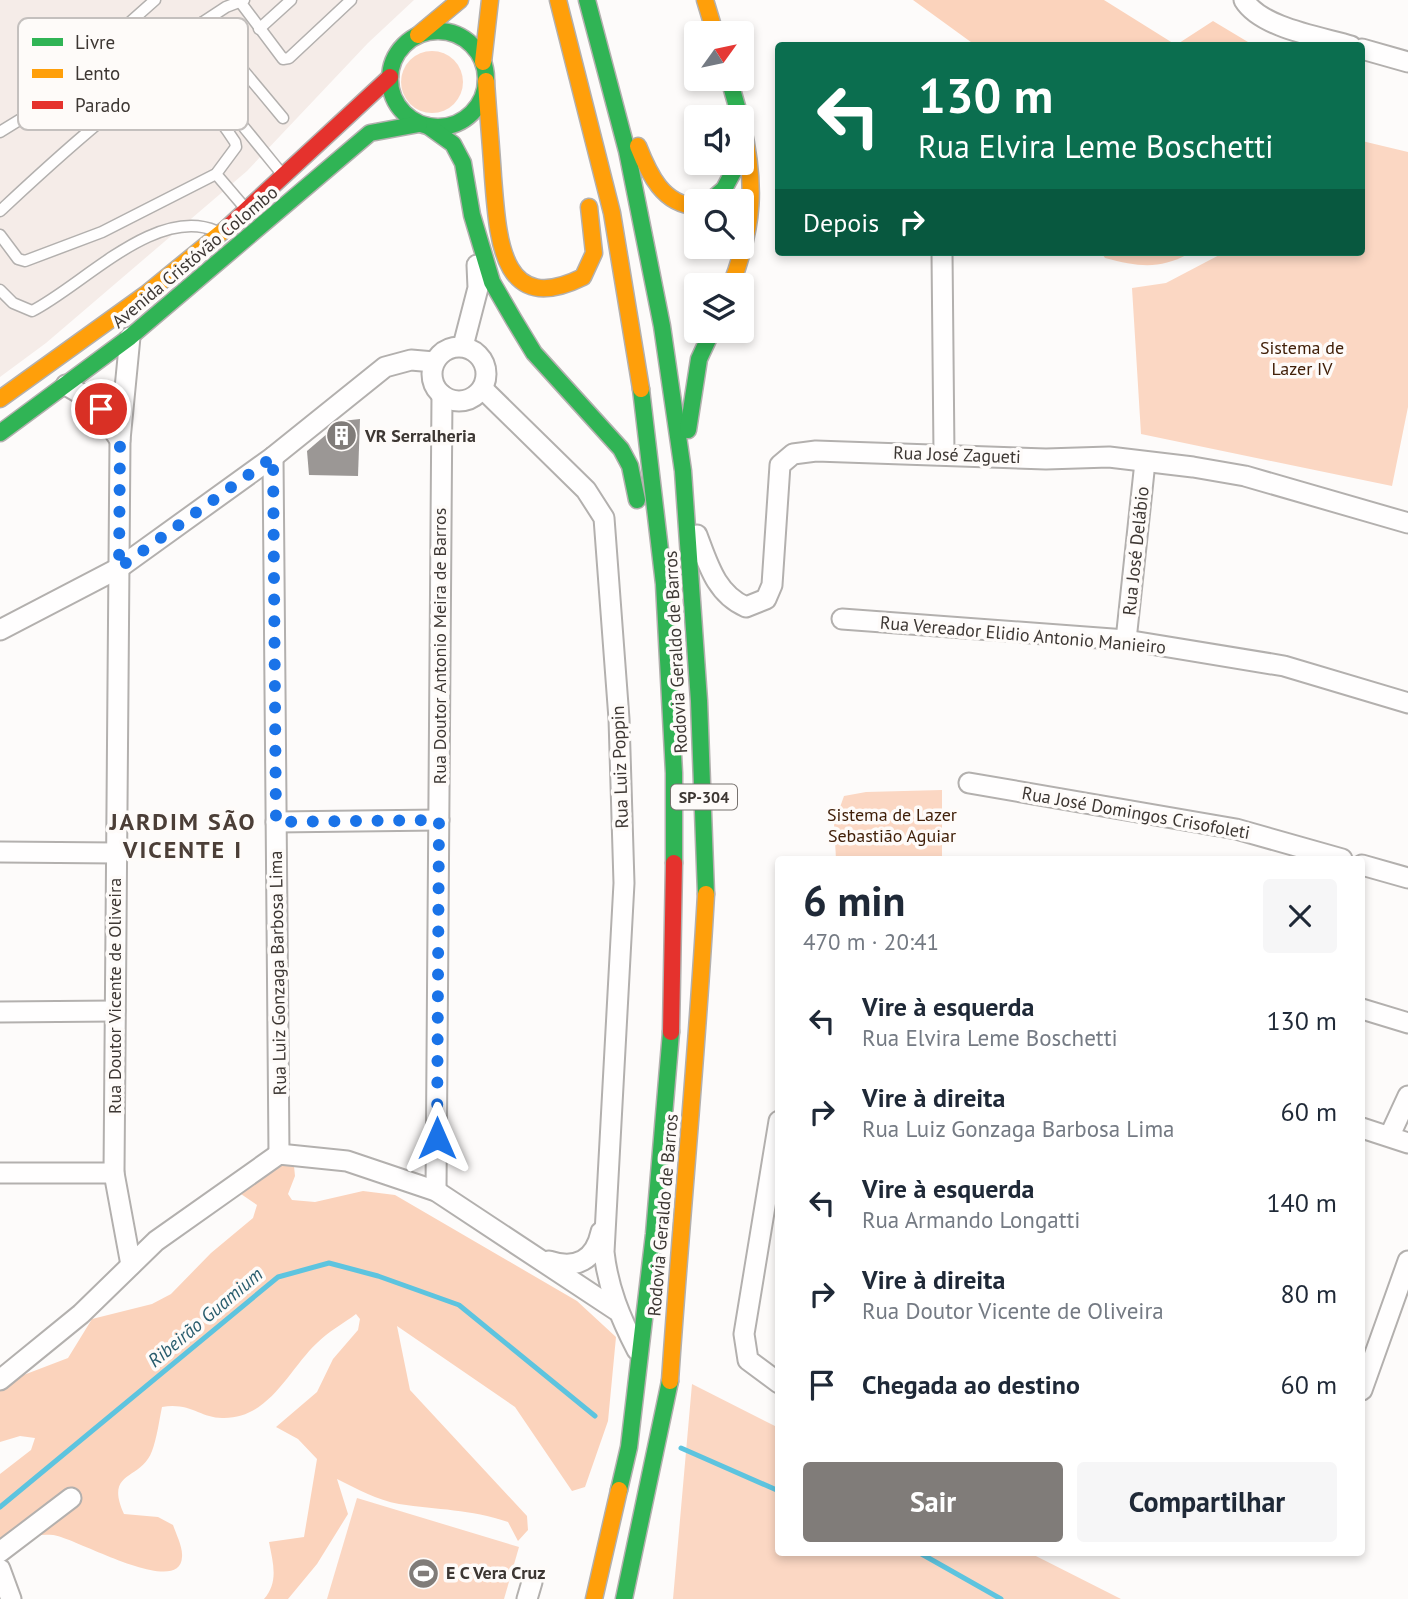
<!DOCTYPE html>
<html lang="pt">
<head>
<meta charset="utf-8">
<style>
  :root { --surface:#fff; --page:#f6f6f7; --text:#1f2937; --muted:#747a83; --accent:#807c79 }
  body { margin:0; font-family:"PT Sans",sans-serif; background:var(--page); color:var(--text); height:100vh; display:flex; flex-direction:column; font-size:26px; white-space:nowrap }
  * { box-sizing:border-box; margin:0 }
  p { font-size:23px; color:var(--muted) }
  .icon { flex:none; width:38px; height:38px; fill:none; stroke:currentColor; stroke-width:2; stroke-linecap:round; stroke-linejoin:round }
  .map { position:relative; flex:1; overflow:hidden }
  .sheet { position:absolute; left:775px; top:856px; width:590px; height:700px; display:flex; flex-direction:column; background:var(--surface); border-radius:7px; box-shadow:0 4px 10px #0003 }
  .sheet>* { flex:none }
  .guide { position:absolute; left:775px; top:42px; width:590px; height:214px; border-radius:7px; box-shadow:0 4px 10px #0003; background:#0b6e4f; color:#fff; overflow:hidden }
  .needle { width:46px; rotate:57deg }
  .tools { position:absolute; left:684px; top:21px; display:grid; gap:14px }
  .tools a { display:grid; place-items:center; width:70px; height:70px; border-radius:7px; background:var(--surface); box-shadow:0 4px 10px #0003; font-size:35px }
  .pin { position:absolute; display:grid; place-items:center; width:60px; height:60px; color:#fff; margin:-30px; border:4px solid #fff; border-radius:50%; box-shadow:0 2px 7px #0007 }
  .me { position:absolute; width:77px; margin:-38px; rotate:0deg; stroke-linejoin:round; filter:drop-shadow(0 0 5px #0008) }
  .turn { display:flex; align-items:center; gap:24px; height:147px; padding:0 28px; font-size:32px }
  .turn .icon { width:91px; height:91px; stroke-width:2.5 }
  .turn b { display:block; font-size:49px; line-height:60px }
  .then { display:flex; align-items:center; height:66px; padding:0 28px; background:#0003; gap:14px; font-size:26px }
  .round { display:grid; place-items:center; flex:none; width:74px; height:74px; border-radius:7px; background:var(--page) }
  .head { display:flex; align-items:center; justify-content:space-between; height:119px; padding:0 28px }
  h1 { font-size:42px; font-weight:700; line-height:52px }
  .button { display:flex; gap:14px; margin-top:auto; padding:14px 28px }
  .button a { flex:1; height:80px; border-radius:7px; background:var(--accent); color:#fff; font-size:28px; font-weight:700; line-height:80px; text-align:center }
  .button a+a { background:var(--page); color:var(--text) }
  ul { padding:0; list-style:none }
  li { display:flex; align-items:center; gap:21px; height:91px; padding:0 28px }
  li div { flex:1 }
  li b { display:block; font-size:26px }
  li em { font-style:normal }
  .map>svg:first-child { display:block }
  .built { fill:#f5ece8 }
  .green { fill:#fbd7c3 }
  .forest { fill:#fbd3bc }
  .lines { fill:none; stroke-linecap:round; stroke-linejoin:round }
  .stream { stroke:#5dc4df; stroke-width:5 }
  .building { fill:#9b9795 }
  .lane-casing { stroke:#b3b0ae; stroke-width:13 }
  .street-casing { stroke:#b3b0ae; stroke-width:23 }
  .fast-casing { stroke:#b3b0ae; stroke-width:19 }
  .slow-casing { stroke:#b3b0ae; stroke-width:19 }
  .jam-casing { stroke:#b3b0ae; stroke-width:19 }
  .lane { stroke:#fffefe; stroke-width:10 }
  .street { stroke:#fffefe; stroke-width:19 }
  .fast { stroke:#30b455; stroke-width:16 }
  .slow { stroke:#ff9f0a; stroke-width:16 }
  .jam { stroke:#e5322d; stroke-width:16 }
  .route { stroke:#1a73e8; stroke-width:12; stroke-dasharray:0 21.6 }
  .labels { text-anchor:middle; stroke-width:7; stroke-linejoin:round; paint-order:stroke }
  .shield { fill:#fefbf9; stroke:#77726e; stroke-width:2 }
  .shield-label { font-size:16px; font-weight:bold; fill:#3d3733 }
  .street-label { font-size:18px; fill:#3d3733; stroke:#fefbf9 }
  .park-label { font-size:18px; fill:#412009; stroke:#fefbf9 }
  .poi-label { font-size:18px; font-weight:bold; fill:#3d3733; stroke:#fefbf9; text-anchor:start }
  .water-label { font-size:19px; font-style:italic; fill:#285c6d; stroke:#fefbf9 }
  .district-label { font-size:24px; font-weight:bold; letter-spacing:2px; fill:#4b3e37; stroke:#fefbf9 }
  .key { fill:#fefbf9; stroke:#c4c0be; stroke-width:2 }
  .key-label { font-size:19px; fill:#3d3733 }
</style>
</head>
<body>
<div class="map">
<svg width="1408" height="1599" viewBox="0 0 1408 1599">
  <rect width="100%" height="100%" fill="#fdfbfa"/>
  <!-- built -->
  <path class="built" d="M0 0H414L368 43 247 171 46 343 0 377Z"/>
  <!-- green -->
  <g class="green">
    <circle cx="432" cy="82" r="31"/>
    <path d="M1362 141 1408 152V407L1392 486 1141 434 1132 288 1166 283 1225 252H1362Z"/>
    <path d="M942 790V859H836L834 824 844 796 866 792Z"/>
    <path d="M692 1384 779 1428V1552H1028L1121 1599H673Z"/>
    <path d="M357 1498 519 1547 504 1599H327Z"/>
  </g>
  <!-- forest -->
  <g class="forest">
    <path d="M913 0H1104L1176 45 1213 21 1253 45H975Z"/>
    <path d="M1101 252H1192C1160 270 1140 267 1105 258Z"/>
    <path d="M287 1159 294 1166 295 1176 288 1194 292 1200 315 1202 363 1191 395 1195 577 1301 616 1337 608 1421 585 1487 572 1491 515 1407 397 1326 410 1390 527 1516 528 1530 518 1541 508 1522C470 1509 438 1510 399 1504 377 1500 357 1489 337 1479L348 1514 317 1564 288 1599H264C279 1582 273 1563 269 1542L304 1537 317 1459 298 1439 276 1427 317 1392 333 1359 358 1330 360 1319 356 1314C344 1323 328 1332 317 1343 289 1369 270 1418 224 1418 201 1419 191 1402 162 1407 159 1421 157 1438 152 1451 141 1481 104 1470 124 1514L158 1517 173 1525C176 1534 183 1547 182 1557 180 1599 74 1537 53 1535 36 1533 17 1540 0 1545V1474L31 1450 35 1438 20 1436 0 1442V1384L68 1358 92 1319 152 1304 171 1294 211 1253 253 1218 257 1205 238 1192Z"/>
  </g>
  <g class="lines">
    <!-- stream -->
    <g class="stream">
      <path d="M681 1448 779 1491"/>
      <path d="M0 1507 278 1277 329 1263 378 1276 459 1305 595 1416"/>
      <path d="M918 1552 1001 1599"/>
    </g>
  </g>
  <!-- building -->
  <path class="building" d="M360 419 358 476 309 475 307 451 342 421Z"/>
  <g class="lines">
    <defs>
      <g id="lane">
        <path d="M244 0 226 7 191 30 187 45 225 90 238 120 282 174"/>
        <path d="M241 3 283 59 289 58 351 0"/>
        <path d="M203 22 283 118"/>
        <path d="M259 29 291 0"/>
        <path d="M0 132 21 119 155 0"/>
        <path d="M216 174 245 208"/>
        <path d="M0 211C27 186 138 81 167 78 189 76 224 125 235 142L236 147 216 174 102 232 25 261 18 259 0 235"/>
        <path d="M0 290 13 303 32 311C82 286 156 205 216 231"/>
      </g>
      <g id="street">
        <path d="M1244 0C1261 28 1321 37 1351 46"/>
        <path d="M1362 49 1408 62"/>
        <path d="M942 252 944 454"/>
        <path d="M130 337 120 440 114 1173 131 1265"/>
        <path d="M463 346 478 288 477 265"/>
        <circle cx="459" cy="374" r="27"/>
        <path d="M66 385 93 401 120 440"/>
        <path d="M483 389 586 490 604 518 619 719 624 883 604 1252C608 1288 620 1317 637 1350"/>
        <path d="M273 457 279 1154"/>
        <path d="M697 535C708 564 716 594 746 607L766 599 772 585 780 465 793 454 816 451 1046 459 1109 457 1193 467 1245 476 1408 523"/>
        <path d="M842 619 1126 640 1284 666 1408 703"/>
        <path d="M0 630 119 568 273 457 385 367 411 360 434 362"/>
        <path d="M1126 640 1145 462"/>
        <path d="M969 783 1236 829 1342 859"/>
        <path d="M276 822 439 820"/>
        <path d="M0 852 117 853"/>
        <path d="M1362 865 1408 878"/>
        <path d="M1362 1009 1408 1023"/>
        <path d="M0 1012 115 1011"/>
        <path d="M779 1121 744 1334 748 1360 779 1383"/>
        <path d="M1362 1128 1408 1143"/>
        <path d="M1390 1135 1408 1096"/>
        <path d="M0 1173H114"/>
        <path d="M436 1191 442 395"/>
        <path d="M549 1261C576 1270 595 1260 601 1232"/>
        <path d="M0 1380 81 1314 156 1241 279 1154 347 1161 436 1191 616 1310"/>
        <path d="M1362 1390 1408 1261"/>
        <path d="M0 1552 71 1498"/>
        <path d="M0 1569 11 1599"/>
        <path d="M527 1599 532 1582"/>
      </g>
      <g id="fast">
        <path d="M587 0 627 151 662 326 683 471 699 701 706 894"/>
        <circle cx="438" cy="79" r="48"/>
        <path d="M729 79 740 117"/>
        <path d="M428 126 453 144 463 163 472 215 492 282 514 320 534 353 621 449 630 466 637 500"/>
        <path d="M710 201 724 189 738 163"/>
        <path d="M641 389 664 584 674 773V863"/>
        <path d="M688 430 699 359 712 331"/>
        <path d="M0 433 130 337 370 133 419 124"/>
        <path d="M619 1490 629 1447 654 1234 671 1032"/>
        <path d="M624 1599 670 1381"/>
      </g>
      <g id="slow">
        <path d="M558 0 612 213 641 389"/>
        <path d="M705 0 715 33"/>
        <path d="M418 35 460 0"/>
        <path d="M483 62 490 0"/>
        <path d="M486 81C488 113 491 145 493 177 498 237 500 318 583 277L594 253 589 207"/>
        <path d="M638 146C649 174 663 205 696 206"/>
        <path d="M731 285C754 226 756 185 742 124"/>
        <path d="M0 399 146 294 227 228"/>
        <path d="M670 1381C681 1218 697 1057 706 894"/>
        <path d="M594 1599 619 1490"/>
      </g>
      <g id="jam">
        <path d="M227 228 390 77"/>
        <path d="M671 1032 674 863"/>
      </g>
    </defs>
    <!-- lane casing -->
    <use href="#lane" class="lane-casing"/>
    <!-- street casing -->
    <use href="#street" class="street-casing"/>
    <!-- fast casing -->
    <use href="#fast" class="fast-casing"/>
    <!-- slow casing -->
    <use href="#slow" class="slow-casing"/>
    <!-- jam casing -->
    <use href="#jam" class="jam-casing"/>
    <!-- lane -->
    <use href="#lane" class="lane"/>
    <!-- street -->
    <use href="#street" class="street"/>
    <!-- fast -->
    <use href="#fast" class="fast"/>
    <!-- slow -->
    <use href="#slow" class="slow"/>
    <!-- jam -->
    <use href="#jam" class="jam"/>
  </g>
  <g class="lines">
    <!-- route -->
    <path class="route" d="M101 409 120 440 119 568 273 457 276 822 439 820 437 1138"/>
  </g>
  <!-- icons -->
  <defs>
    <symbol id="building-disc" viewBox="-11 -11 22 22"><circle r="9.5" fill="#807c79" stroke="#fefbf9"/><path d="M-4-6H4V6H1V3H-1V6H-4ZM-2.5-4.3h1.7v1.8h-1.7ZM.8-4.3h1.7v1.8H.8ZM-2.5-1h1.7V.8h-1.7ZM.8-1h1.7V.8H.8Z" fill="#fff"/></symbol>
    <symbol id="stadium-disc" viewBox="-11 -11 22 22"><circle r="9.5" fill="#807c79" stroke="#fefbf9"/><path d="M0-5a6.5 5 0 1 0 0 10a6.5 5 0 1 0 0-10ZM-3.5-1.8h7v3.6h-7Z" fill="#fff"/></symbol>
  </defs>
  <g fill-rule="evenodd">
    <use href="#building-disc" x="324" y="418" width="35" height="35"/>
    <use href="#stadium-disc" x="406" y="1556" width="35" height="35"/>
  </g>
  <g class="labels">
    <!-- shield labels -->
    <rect class="shield" x="671" y="784.5" width="66" height="25" rx="5"/>
    <g class="shield-label">
      <text x="704" y="803">SP-304</text>
    </g>
    <!-- street labels -->
    <g class="street-label">
      <text transform="translate(195 257) rotate(-40)" y="6">Avenida Cristóvão Colombo</text>
      <text transform="translate(957 455) rotate(2)" y="6">Rua José Zagueti</text>
      <text transform="translate(1136 551) rotate(-84)" y="6">Rua José Delábio</text>
      <text transform="translate(1023 635) rotate(5)" y="6">Rua Vereador Elidio Antonio Manieiro</text>
      <text transform="translate(440 646) rotate(-90)" y="6">Rua Doutor Antonio Meira de Barros</text>
      <text transform="translate(676 652) rotate(-93)" y="6">Rodovia Geraldo de Barros</text>
      <text transform="translate(620 767) rotate(-92)" y="6">Rua Luiz Poppin</text>
      <text transform="translate(1136 813) rotate(10)" y="6">Rua José Domingos Crisofoleti</text>
      <text transform="translate(278 973) rotate(-91)" y="6">Rua Luiz Gonzaga Barbosa Lima</text>
      <text transform="translate(115 996) rotate(-90)" y="6">Rua Doutor Vicente de Oliveira</text>
      <text transform="translate(663 1215) rotate(-85)" y="6">Rodovia Geraldo de Barros</text>
    </g>
    <!-- park labels -->
    <g class="park-label">
      <text x="1302" y="354">Sistema de<tspan x="1302" dy="21">Lazer IV</tspan></text>
      <text x="892" y="821">Sistema de Lazer<tspan x="892" dy="21">Sebastião Aguiar</tspan></text>
    </g>
    <!-- poi labels -->
    <g class="poi-label">
      <text x="365" y="442">VR Serralheria</text>
      <text x="446" y="1579">E C Vera Cruz</text>
    </g>
    <!-- water labels -->
    <g class="water-label">
      <text transform="translate(205 1317) rotate(-40)" y="7">Ribeirão Guamium</text>
    </g>
    <!-- district labels -->
    <g class="district-label">
      <text x="183" y="830">JARDIM SÃO<tspan x="183" dy="28">VICENTE I</tspan></text>
    </g>
  </g>
  <!-- legend -->
  <rect x="18" y="18" width="230" height="112" rx="10" class="key"/>
  <rect x="32" y="38" width="31" height="8" fill="#30b455"/>
  <rect x="32" y="69" width="31" height="9" fill="#ff9f0a"/>
  <rect x="32" y="101" width="31" height="8" fill="#e5322d"/>
  <g class="key-label">
    <text x="75" y="49">Livre</text>
    <text x="75" y="80">Lento</text>
    <text x="75" y="112">Parado</text>
  </g>
</svg>
<div class="tools">
<a><svg class="needle" viewBox="-14 -14 28 28"><path d="M0-13l5 13h-10z" fill="#e53935"/><path d="M0 13l5-13h-10z" fill="#747a83"/></svg></a>
<a><svg class="icon" aria-label="sound" viewBox="0 0 24 24"><path d="M4 9h4l5-4v14l-5-4H4zM17 9q2 3 0 6"/></svg></a>
<a><svg class="icon" aria-label="search" viewBox="0 0 24 24"><circle cx="10" cy="10" r="6"/><path d="M15 15l6 6"/></svg></a>
<a><svg class="icon" aria-label="layers" viewBox="0 0 24 24"><path d="M12 4l9 5-9 5-9-5zM3 14l9 5 9-5"/></svg></a>
</div>
<div class="pin" style="left:101px;top:409px;background:#d93025"><svg class="icon" aria-label="arrive" viewBox="0 0 24 24"><path d="M6 21V4h12l-3 4 3 4H6"/></svg></div>
<svg class="me" style="left:437px;top:1138px" viewBox="-20 -20 40 40"><path d="M0-17L14 15 0 8-14 15z" fill="#1a73e8" stroke="#fff" stroke-width="4"/></svg>
<div class="guide">
<div class="turn"><svg class="icon" aria-label="left" viewBox="0 0 24 24"><path d="M17 20v-9H6M10 6l-5 5 5 5"/></svg><div><b>130 m</b>Rua Elvira Leme Boschetti</div></div>
<div class="then">Depois<svg class="icon" aria-label="right" viewBox="0 0 24 24"><path d="M7 20v-9h11M14 6l5 5-5 5"/></svg></div>
</div>
<section class="sheet">
<div class="head"><div><h1>6 min</h1><p>470 m · 20:41</p></div><a class="round"><svg class="icon" aria-label="close" viewBox="0 0 24 24"><path d="M6 6l12 12M18 6L6 18"/></svg></a></div>
<ul>
<li><svg class="icon" aria-label="left" viewBox="0 0 24 24"><path d="M17 20v-9H6M10 6l-5 5 5 5"/></svg><div><b>Vire à esquerda</b><p>Rua Elvira Leme Boschetti</p></div><em>130 m</em></li>
<li><svg class="icon" aria-label="right" viewBox="0 0 24 24"><path d="M7 20v-9h11M14 6l5 5-5 5"/></svg><div><b>Vire à direita</b><p>Rua Luiz Gonzaga Barbosa Lima</p></div><em>60 m</em></li>
<li><svg class="icon" aria-label="left" viewBox="0 0 24 24"><path d="M17 20v-9H6M10 6l-5 5 5 5"/></svg><div><b>Vire à esquerda</b><p>Rua Armando Longatti</p></div><em>140 m</em></li>
<li><svg class="icon" aria-label="right" viewBox="0 0 24 24"><path d="M7 20v-9h11M14 6l5 5-5 5"/></svg><div><b>Vire à direita</b><p>Rua Doutor Vicente de Oliveira</p></div><em>80 m</em></li>
<li><svg class="icon" aria-label="arrive" viewBox="0 0 24 24"><path d="M6 21V4h12l-3 4 3 4H6"/></svg><div><b>Chegada ao destino</b></div><em>60 m</em></li>
</ul>
<div class="button"><a>Sair</a><a>Compartilhar</a></div>
</section>
</div>
</body>
</html>
